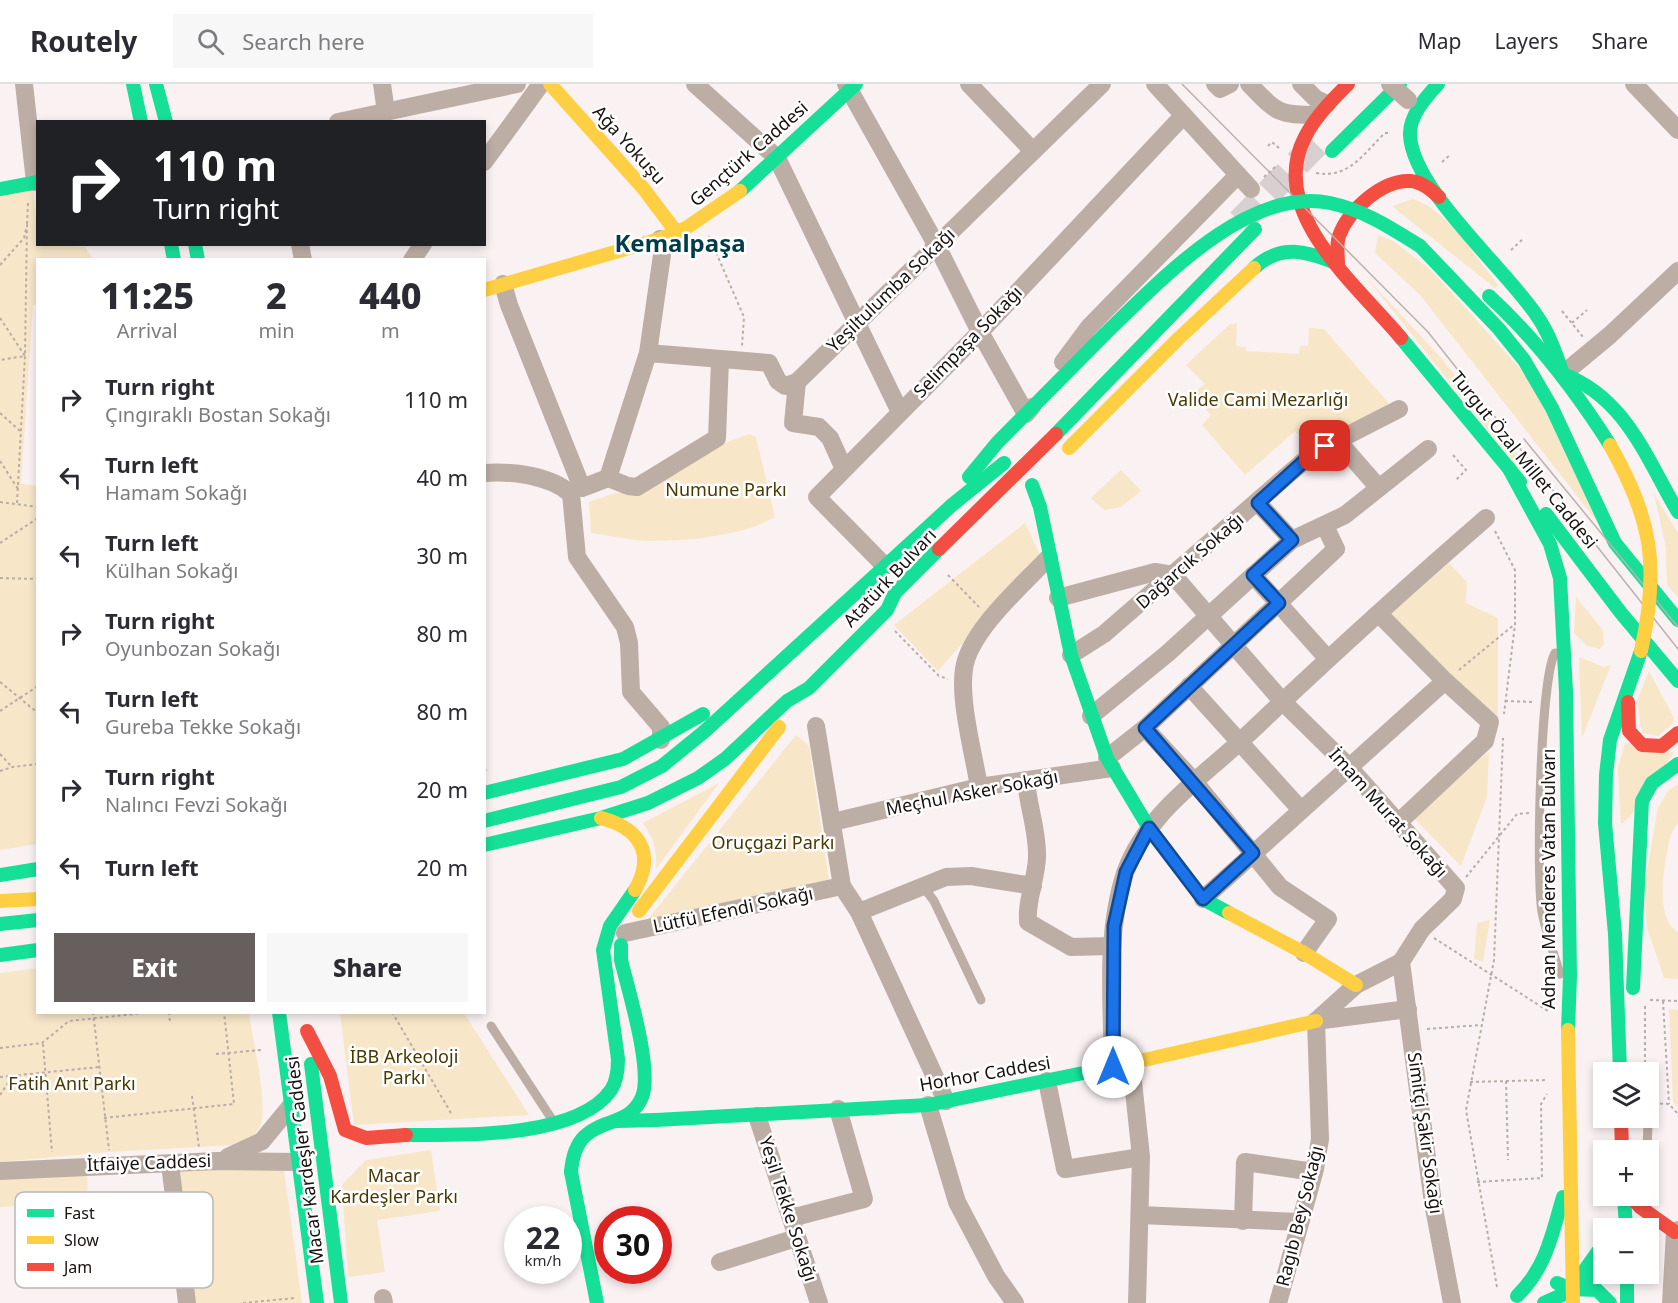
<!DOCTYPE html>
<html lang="en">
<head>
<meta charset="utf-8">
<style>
  :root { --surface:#fff; --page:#f7f7f7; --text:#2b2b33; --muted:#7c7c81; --line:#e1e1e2; --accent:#675f5e }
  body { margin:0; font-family:"Noto Sans",sans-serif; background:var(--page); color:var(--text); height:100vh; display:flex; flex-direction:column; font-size:22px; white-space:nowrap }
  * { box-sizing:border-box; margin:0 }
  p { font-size:20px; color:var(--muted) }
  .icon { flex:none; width:33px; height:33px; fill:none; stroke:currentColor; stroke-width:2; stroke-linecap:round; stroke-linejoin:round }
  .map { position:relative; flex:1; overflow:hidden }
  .panel { position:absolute; left:36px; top:174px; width:450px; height:756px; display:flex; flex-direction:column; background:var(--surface); border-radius:0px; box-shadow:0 3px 9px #0003 }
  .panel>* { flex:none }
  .banner { position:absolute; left:36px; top:36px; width:450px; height:126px; border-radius:0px; box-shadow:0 3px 9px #0003; background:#202124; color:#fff; overflow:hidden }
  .tools { position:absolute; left:1593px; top:978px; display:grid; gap:12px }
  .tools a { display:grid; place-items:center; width:66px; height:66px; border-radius:0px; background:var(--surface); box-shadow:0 3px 9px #0003; font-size:30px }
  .speed { position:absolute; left:504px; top:1122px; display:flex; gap:12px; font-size:30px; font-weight:700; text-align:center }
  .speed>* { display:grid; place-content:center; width:78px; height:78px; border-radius:50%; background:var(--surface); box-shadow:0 3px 9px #0003; line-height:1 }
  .speed small { font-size:15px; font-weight:400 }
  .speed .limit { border:9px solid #d22; background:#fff; color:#111 }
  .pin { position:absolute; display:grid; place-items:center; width:51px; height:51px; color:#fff; margin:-26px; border-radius:12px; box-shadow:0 3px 9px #0006 }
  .me { position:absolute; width:66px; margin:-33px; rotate:0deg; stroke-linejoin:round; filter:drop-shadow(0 0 4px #0008) }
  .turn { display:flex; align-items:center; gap:21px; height:126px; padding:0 18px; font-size:27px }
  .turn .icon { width:78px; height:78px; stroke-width:2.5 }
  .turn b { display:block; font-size:42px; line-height:51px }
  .eta { display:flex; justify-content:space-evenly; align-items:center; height:102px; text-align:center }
  .eta b { font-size:36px; font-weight:800; line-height:42px }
  .button { display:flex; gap:12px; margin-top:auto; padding:12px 18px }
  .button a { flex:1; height:69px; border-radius:0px; background:var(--accent); color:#fff; font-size:24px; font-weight:800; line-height:69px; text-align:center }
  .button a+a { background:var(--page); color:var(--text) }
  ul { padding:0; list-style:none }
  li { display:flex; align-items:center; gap:18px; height:78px; padding:0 18px }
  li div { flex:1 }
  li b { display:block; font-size:22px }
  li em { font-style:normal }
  header { display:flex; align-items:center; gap:36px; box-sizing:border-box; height:84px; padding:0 30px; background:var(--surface); border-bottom:2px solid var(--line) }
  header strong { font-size:28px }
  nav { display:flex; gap:33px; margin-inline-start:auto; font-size:21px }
  .search { width:420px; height:54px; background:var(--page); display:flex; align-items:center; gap:15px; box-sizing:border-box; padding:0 21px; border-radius:0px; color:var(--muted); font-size:22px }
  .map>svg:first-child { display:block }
  .green { fill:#f7e6c8 }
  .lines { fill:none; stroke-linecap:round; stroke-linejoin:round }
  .primary-tunnel { stroke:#d8d0d0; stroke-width:27; stroke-dasharray:27 14; stroke-linecap:butt }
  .path { stroke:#b8ada7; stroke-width:2; stroke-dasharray:3 3; stroke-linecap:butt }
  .lane { stroke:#bdaea5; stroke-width:9 }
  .street { stroke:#bdaea5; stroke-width:18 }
  .fast { stroke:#16e098; stroke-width:14 }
  .slow { stroke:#ffcf43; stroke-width:14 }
  .jam { stroke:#f24e42; stroke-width:14 }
  .tram { stroke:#bbb1ac; stroke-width:1.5 }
  .street-bridge { stroke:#bdaea5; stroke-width:18 }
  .fast-bridge { stroke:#16e098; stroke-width:14 }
  .slow-bridge { stroke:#ffcf43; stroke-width:14 }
  .route-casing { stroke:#114b97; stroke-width:15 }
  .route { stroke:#1a73e8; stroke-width:10 }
  .labels { text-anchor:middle; stroke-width:5; stroke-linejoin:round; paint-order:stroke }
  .street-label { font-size:18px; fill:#18100f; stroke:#fff }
  .park-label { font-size:18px; fill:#493700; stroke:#fff }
  .district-label { font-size:24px; font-weight:bold; fill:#003d4a; stroke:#fff }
  .key { fill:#fff; stroke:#bab7b7; stroke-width:1.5 }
  .key-label { font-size:16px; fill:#18100f }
</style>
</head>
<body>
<header>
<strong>Routely</strong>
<div class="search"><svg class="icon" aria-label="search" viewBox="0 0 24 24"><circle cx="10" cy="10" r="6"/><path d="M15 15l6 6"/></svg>Search here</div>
<nav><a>Map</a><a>Layers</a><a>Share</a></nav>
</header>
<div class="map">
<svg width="1678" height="1219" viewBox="0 0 1678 1219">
  <rect width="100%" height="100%" fill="#faf2f2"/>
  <!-- green -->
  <g class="green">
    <path d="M33 101 38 160 85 163 93 175 38 176 37 221H33L21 400 38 402 37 760 0 766V108Z"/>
    <path d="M1413 115C1449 127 1474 172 1498 201L1495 204 1392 122Z"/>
    <path d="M1378 151 1393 157 1432 187 1532 298 1599 440 1420 211 1375 169Z"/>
    <path d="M1366 193 1442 275 1528 383 1522 389Z"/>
    <path d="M1237 239 1236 262 1246 263V267L1299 270 1300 262H1308L1309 244 1324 245 1392 323 1310 364 1295 347 1245 391 1202 341 1211 331 1192 310 1205 300 1186 281 1229 241Z"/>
    <path d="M749 350 756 353 775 433C740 453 687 457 647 457 628 456 609 451 591 449L589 418 615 409 636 408 725 359Z"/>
    <path d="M1121 386 1141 407 1121 423 1104 426 1091 414Z"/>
    <path d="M1654 410 1678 449V513L1667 501 1666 464Z"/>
    <path d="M1025 439 1040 471 938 587 894 541Z"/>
    <path d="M1449 479 1467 498 1466 519 1498 534V641L1388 532Z"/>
    <path d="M1576 513 1603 546 1604 560 1600 565 1587 562 1574 549Z"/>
    <path d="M1579 573 1604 583 1611 581 1582 654Z"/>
    <path d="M1649 587 1674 634 1673 639 1658 652 1642 649 1637 617Z"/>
    <path d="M796 651 809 662 829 797 645 839Z"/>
    <path d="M1625 659 1674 668 1631 731 1621 741 1618 684Z"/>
    <path d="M1489 668 1487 713 1461 782 1409 729Z"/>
    <path d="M719 699 656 785C657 766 654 755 643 739Z"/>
    <path d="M1678 700C1678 711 1678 727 1678 738 1677 742 1673 745 1671 750 1665 774 1653 834 1678 848V895L1664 894 1647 844 1644 803 1658 724 1668 707Z"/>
    <path d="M1490 836 1483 878 1474 875 1477 839Z"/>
    <path d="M37 884 38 928 249 929C252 953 269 1021 260 1042 254 1054 245 1057 234 1061L109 1068 0 1078V889Z"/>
    <path d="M1669 925 1678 926V1023L1673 1018Z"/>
    <path d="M340 929H464L529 1031 354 1041Z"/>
    <path d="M431 1066 440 1127 377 1136 385 1188 348 1193 342 1101 366 1076Z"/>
    <path d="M176 1084 284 1086 302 1219H192Z"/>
    <path d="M87 1091 88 1118 0 1123V1095Z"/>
  </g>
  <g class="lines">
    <!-- primary-tunnel -->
    <path class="primary-tunnel" d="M1240 138 1321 55"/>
    <!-- path -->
    <g class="path">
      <path d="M1268 62 1272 58 1279 64"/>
      <path d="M1442 78 1450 71"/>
      <path d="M1316 89C1349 95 1363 70 1385 49H1390"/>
      <path d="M1264 93 1275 83"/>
      <path d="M27 140 28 119"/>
      <path d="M709 152 744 233 742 262"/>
      <path d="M1511 166 1524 154"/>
      <path d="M0 181 24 154 26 145"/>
      <path d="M1562 227 1583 253"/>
      <path d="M0 234 25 272 0 276"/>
      <path d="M1572 239 1587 226"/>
      <path d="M0 329 21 348"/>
      <path d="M1453 371 1466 386 1455 397"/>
      <path d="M0 377 18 405"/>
      <path d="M0 418 38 423"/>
      <path d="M17 419 25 272 27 140"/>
      <path d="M1495 447 1515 486V540L1504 630"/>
      <path d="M0 459 38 434"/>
      <path d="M948 491 979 523"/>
      <path d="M0 494 38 495"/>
      <path d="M895 547 939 592 948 595"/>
      <path d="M1459 586 1515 540"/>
      <path d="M0 598 38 629"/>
      <path d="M1505 617 1535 618"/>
      <path d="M0 627 38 602"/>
      <path d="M0 670 12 683"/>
      <path d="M484 680 486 687"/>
      <path d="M0 687 12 683 38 680"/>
      <path d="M1466 793 1517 730 1529 729"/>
      <path d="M1434 854 1548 927"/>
      <path d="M1650 916 1678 917"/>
      <path d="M1663 917 1669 1020"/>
      <path d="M1645 922V988"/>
      <path d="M93 928 109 1066"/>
      <path d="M169 928 170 939"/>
      <path d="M392 928 451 1029"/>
      <path d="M1427 945 1481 941"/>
      <path d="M43 960 52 1068"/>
      <path d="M0 964 42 959 69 937 153 928"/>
      <path d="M216 970 261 966"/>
      <path d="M0 993 99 983"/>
      <path d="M1506 997 1508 1076"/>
      <path d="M1470 998 1548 996"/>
      <path d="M0 1011 13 991"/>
      <path d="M192 1012 199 1063"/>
      <path d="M1648 1019 1669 1020 1678 1030"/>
      <path d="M104 1034 234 1020 224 928"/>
      <path d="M1477 1098 1542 1094 1541 1020 1547 1010"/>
      <path d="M1497 1203 1466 1026 1494 876 1503 654"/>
      <path d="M243 1219 295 1214"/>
    </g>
    <!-- lane -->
    <g class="lane">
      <path d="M1555 569C1540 595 1536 793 1542 828 1546 849 1554 870 1560 890"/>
      <path d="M922 801 934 817 981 916"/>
      <path d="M491 942 553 1037"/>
      <path d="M1645 1034 1648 1040 1647 1066"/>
    </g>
    <!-- street -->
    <g class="street">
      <path d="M24 0 35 98"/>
      <path d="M382 0 386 28"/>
      <path d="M695 0 777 74 900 328"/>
      <path d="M846 0 937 162 980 248 1026 330 1032 323"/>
      <path d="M969 0 1032 66"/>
      <path d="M1155 0 1251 105"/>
      <path d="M1215 0 1220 5 1230 0"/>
      <path d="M1249 0C1277 28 1276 31 1317 31"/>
      <path d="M1301 0 1316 15 1327 20"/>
      <path d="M1634 0 1678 46"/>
      <path d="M338 38 517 0"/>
      <path d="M484 78 541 0"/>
      <path d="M300 160 303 176"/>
      <path d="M412 176 423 160"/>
      <path d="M503 200 509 221 582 404 608 394"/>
      <path d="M648 269 769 279 778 297 785 302 797 298 1102 0"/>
      <path d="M1063 278 1089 243 1238 91"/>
      <path d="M1563 290 1610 251 1678 187"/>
      <path d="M797 298 793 339 819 343 830 354 844 385"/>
      <path d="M1337 356 1378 403"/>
      <path d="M484 389C511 387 550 391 571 410L577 473 625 543 629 559 631 608 661 643V656"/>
      <path d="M608 394 648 269 662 171 660 155"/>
      <path d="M608 394 628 402 637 403 717 354 720 276"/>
      <path d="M1258 419 1292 456"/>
      <path d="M885 482 817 413 980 248 1183 32"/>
      <path d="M1253 491 1327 574"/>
      <path d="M1058 514 1155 488 1173 491 1282 617 1348 682 1456 804 1453 815 1422 845 1401 878 1356 901 1316 937 1408 925"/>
      <path d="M1379 530 1445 597 1490 638 1485 657 1399 738"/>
      <path d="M1071 571 1104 550 1313 369 1399 325"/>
      <path d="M1189 602 1301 726"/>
      <path d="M1091 632 1168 569 1292 456 1345 431 1428 365"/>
      <path d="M816 642 842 802 859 828 946 1017"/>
      <path d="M1145 644 1193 696 1280 803 1328 835 1304 869"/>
      <path d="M1107 674 1145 644 1336 465 1325 442"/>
      <path d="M1026 696C1028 723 1038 747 1037 774 1036 796 1026 817 1028 838L1071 863 1112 862"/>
      <path d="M979 703C974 671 959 617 964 585 969 547 1023 501 1049 473"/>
      <path d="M833 738 979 703 1112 684"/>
      <path d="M1203 815 1445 597"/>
      <path d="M859 828 946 793 971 792 1033 802"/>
      <path d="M625 849 842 802"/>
      <path d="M1401 878 1433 1119 1452 1219"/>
      <path d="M1131 979 1141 1073 1137 1219"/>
      <path d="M1113 983C1112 920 1105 851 1125 789 1146 730 1200 695 1244 654 1323 579 1404 505 1486 434"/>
      <path d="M1047 997 1065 1085 1141 1073"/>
      <path d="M928 1021 957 1118 996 1192 1015 1219"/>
      <path d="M757 1032 819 1219"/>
      <path d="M228 1073 262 1057 290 1023"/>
      <path d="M170 1080 187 1219"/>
      <path d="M0 1087 217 1077 298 1078"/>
      <path d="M1140 1131 1299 1138"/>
      <path d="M791 1134 864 1115 838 1025"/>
      <path d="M1243 1137 1245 1078 1314 1088"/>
      <path d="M720 1178 796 1154"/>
      <path d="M383 1214 384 1219"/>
      <path d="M1278 1219 1315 1085 1320 1055 1316 937"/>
      <path d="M1671 1219 1675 1148 1678 1146"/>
    </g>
    <!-- fast -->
    <g class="fast">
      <path d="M133 0 141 38"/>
      <path d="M156 0 166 38"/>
      <path d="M1438 0C1426 13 1409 32 1410 51 1412 105 1507 186 1537 232 1549 249 1556 270 1563 290 1626 314 1646 374 1678 428"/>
      <path d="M1332 67 1400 0"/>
      <path d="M0 105 38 98"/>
      <path d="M740 107 856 0"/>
      <path d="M171 160 174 176"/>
      <path d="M195 160 198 176"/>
      <path d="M1420 162 1499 245 1524 276 1552 324 1615 459 1678 536"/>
      <path d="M1254 184C1281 159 1307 167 1338 180"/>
      <path d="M1489 212C1537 256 1575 306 1610 361"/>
      <path d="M1401 254 1520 398"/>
      <path d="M1056 350 1255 145"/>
      <path d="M1508 383 1550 460 1560 494 1566 608 1570 892 1568 946"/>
      <path d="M969 393 997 359 1105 250"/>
      <path d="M1032 401 1040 423 1071 571 1107 674 1149 744 1203 815 1229 829"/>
      <path d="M1546 430 1621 529 1678 597"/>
      <path d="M484 709 623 675 703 630"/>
      <path d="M484 737 621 703 662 682 705 647 952 421 1004 379"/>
      <path d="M484 761 601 734 648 719 698 694 725 675 787 617 809 604 887 526 895 509 939 465"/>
      <path d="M0 791 38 785"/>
      <path d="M0 840 38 836"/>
      <path d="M0 871 38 866"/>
      <path d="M1633 904 1642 717 1652 699 1678 680"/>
      <path d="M279 928 317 1219"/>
      <path d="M311 980 341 1219"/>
      <path d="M1620 988 1615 850 1605 739 1606 691 1610 656 1641 567"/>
      <path d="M656 1036 928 1021 1122 981"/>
      <path d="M617 1037 656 1036"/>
      <path d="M406 1051C459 1051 577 1055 611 1006 617 997 618 986 618 975L603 866 610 842 635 806"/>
      <path d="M571 1088 597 1219"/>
      <path d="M571 1088C576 1025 626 1052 642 1013 653 986 628 905 621 876V861"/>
      <path d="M1624 1112 1626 1144"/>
      <path d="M1627 1190V1219"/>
      <path d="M1579 1194 1604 1159"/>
      <path d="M1557 1199 1571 1205 1597 1206 1610 1219"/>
      <path d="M1517 1212C1546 1184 1552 1150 1563 1113"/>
      <path d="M1544 1219 1573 1206 1604 1183"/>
    </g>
    <!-- slow -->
    <g class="slow">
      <path d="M550 0 643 104 677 149"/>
      <path d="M484 206 660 155 686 144 740 107"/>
      <path d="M1069 364 1179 254 1254 184"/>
      <path d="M601 734C639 744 656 769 635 806"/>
      <path d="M0 817 38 815"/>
      <path d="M639 827 779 643"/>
      <path d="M1229 829 1304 869 1356 901"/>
      <path d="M1568 946 1573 1219"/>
      <path d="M1122 981 1316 937"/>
    </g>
    <!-- jam -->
    <g class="jam">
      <path d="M1348 0C1332 16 1315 33 1305 53 1266 128 1357 201 1401 254"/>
      <path d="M1338 180C1338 171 1336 161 1339 152 1348 127 1382 95 1411 97 1422 98 1431 106 1439 113"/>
      <path d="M939 465 1056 350"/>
      <path d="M1628 618 1629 647 1642 661 1662 662 1678 649"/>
      <path d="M307 947 330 992 345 1046 366 1054 406 1051"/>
      <path d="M1621 1034 1622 1066"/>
      <path d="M1631 1112 1640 1123 1675 1148"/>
    </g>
    <!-- tram -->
    <g class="tram">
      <path d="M1182 0 1428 248 1678 565"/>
      <path d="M1524 355 1678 543"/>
    </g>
    <!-- street-bridge -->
    <path class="street-bridge" d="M1390 0 1408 16"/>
    <!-- fast-bridge -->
    <path class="fast-bridge" d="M1105 250C1159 198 1247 102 1330 119 1364 126 1391 144 1420 162"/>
    <!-- slow-bridge -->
    <path class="slow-bridge" d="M1610 361C1652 436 1660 482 1641 567"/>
  </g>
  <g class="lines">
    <defs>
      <path id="route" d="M1113 983 1114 842 1126 788 1149 744 1203 815 1253 769 1145 644 1279 519 1253 491 1292 456 1258 419 1313 369 1325 362"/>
    </defs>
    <!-- route casing -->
    <use href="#route" class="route-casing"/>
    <!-- route -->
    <use href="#route" class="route"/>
  </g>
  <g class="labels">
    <!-- street labels -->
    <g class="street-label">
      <text transform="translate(629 61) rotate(48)" y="6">Ağa Yokuşu</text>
      <text transform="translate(749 70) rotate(-41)" y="6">Gençtürk Caddesi</text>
      <text transform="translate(891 206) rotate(-44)" y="6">Yeşiltulumba Sokağı</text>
      <text transform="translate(968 258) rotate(-46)" y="6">Selimpaşa Sokağı</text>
      <text transform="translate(1524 376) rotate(51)" y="6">Turgut Özal Millet Caddesi</text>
      <text transform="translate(1190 477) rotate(-41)" y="6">Dağarcık Sokağı</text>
      <text transform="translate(890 494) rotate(-47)" y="6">Atatürk Bulvarı</text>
      <text transform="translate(972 709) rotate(-11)" y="6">Meçhul Asker Sokağı</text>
      <text transform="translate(1388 729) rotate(48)" y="6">İmam Murat Sokağı</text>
      <text transform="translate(1549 795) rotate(-90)" y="6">Adnan Menderes Vatan Bulvarı</text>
      <text transform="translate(733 826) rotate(-12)" y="6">Lütfü Efendi Sokağı</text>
      <text transform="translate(985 990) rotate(-10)" y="6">Horhor Caddesi</text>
      <text transform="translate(1425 1049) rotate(82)" y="6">Simitçi Şakir Sokağı</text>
      <text transform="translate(305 1076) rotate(-97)" y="6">Macar Kardeşler Caddesi</text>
      <text transform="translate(149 1079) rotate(-2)" y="6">İtfaiye Caddesi</text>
      <text transform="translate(788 1125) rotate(72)" y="6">Yeşil Tekke Sokağı</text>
      <text transform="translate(1300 1132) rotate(-76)" y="6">Ragıb Bey Sokağı</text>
    </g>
    <!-- park labels -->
    <g class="park-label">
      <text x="1258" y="322">Valide Cami Mezarlığı</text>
      <text x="726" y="412">Numune Parkı</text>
      <text x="773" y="765">Oruçgazi Parkı</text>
      <text x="404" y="979">İBB Arkeoloji<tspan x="404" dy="21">Parkı</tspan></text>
      <text x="72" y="1006">Fatih Anıt Parkı</text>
      <text x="394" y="1098">Macar<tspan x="394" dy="21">Kardeşler Parkı</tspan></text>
    </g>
    <!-- district labels -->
    <g class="district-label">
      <text x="680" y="168">Kemalpaşa</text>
    </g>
  </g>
  <!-- legend -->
  <rect x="15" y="1108" width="198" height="96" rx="9" class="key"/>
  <rect x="27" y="1125" width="27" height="8" fill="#16e098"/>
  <rect x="27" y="1152" width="27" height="8" fill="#ffcf43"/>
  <rect x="27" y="1179" width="27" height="8" fill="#f24e42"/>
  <g class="key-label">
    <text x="64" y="1135">Fast</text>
    <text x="64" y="1162">Slow</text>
    <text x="64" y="1189">Jam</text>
  </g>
</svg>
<div class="tools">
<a><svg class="icon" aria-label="layers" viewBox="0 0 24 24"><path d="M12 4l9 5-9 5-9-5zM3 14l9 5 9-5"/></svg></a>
<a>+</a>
<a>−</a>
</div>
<div class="speed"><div>22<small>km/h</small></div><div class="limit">30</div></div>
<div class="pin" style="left:1325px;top:362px;background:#d93025"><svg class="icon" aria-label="arrive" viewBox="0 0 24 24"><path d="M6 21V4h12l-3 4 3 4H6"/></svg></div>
<svg class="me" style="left:1113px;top:983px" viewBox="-20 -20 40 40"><circle r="19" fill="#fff"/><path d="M0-13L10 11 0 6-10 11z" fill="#1a73e8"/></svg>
<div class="banner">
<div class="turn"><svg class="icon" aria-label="right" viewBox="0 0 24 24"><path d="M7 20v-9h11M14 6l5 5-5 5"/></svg><div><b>110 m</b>Turn right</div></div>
</div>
<section class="panel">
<div class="eta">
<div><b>11:25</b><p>Arrival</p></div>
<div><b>2</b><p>min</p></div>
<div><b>440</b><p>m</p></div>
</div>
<ul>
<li><svg class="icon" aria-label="right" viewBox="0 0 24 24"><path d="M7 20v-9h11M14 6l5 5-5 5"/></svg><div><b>Turn right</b><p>Çıngıraklı Bostan Sokağı</p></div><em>110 m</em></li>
<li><svg class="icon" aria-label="left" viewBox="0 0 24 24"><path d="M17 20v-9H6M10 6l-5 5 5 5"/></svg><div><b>Turn left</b><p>Hamam Sokağı</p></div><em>40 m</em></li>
<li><svg class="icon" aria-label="left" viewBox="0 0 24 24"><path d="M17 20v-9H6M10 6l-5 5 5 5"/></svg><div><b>Turn left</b><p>Külhan Sokağı</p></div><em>30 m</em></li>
<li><svg class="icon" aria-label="right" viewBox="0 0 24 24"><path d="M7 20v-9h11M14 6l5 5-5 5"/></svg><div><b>Turn right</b><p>Oyunbozan Sokağı</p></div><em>80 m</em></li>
<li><svg class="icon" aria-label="left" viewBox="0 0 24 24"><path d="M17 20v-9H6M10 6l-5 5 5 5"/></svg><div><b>Turn left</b><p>Gureba Tekke Sokağı</p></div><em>80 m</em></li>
<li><svg class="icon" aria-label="right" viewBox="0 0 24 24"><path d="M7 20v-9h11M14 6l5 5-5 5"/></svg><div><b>Turn right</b><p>Nalıncı Fevzi Sokağı</p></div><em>20 m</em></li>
<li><svg class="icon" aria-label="left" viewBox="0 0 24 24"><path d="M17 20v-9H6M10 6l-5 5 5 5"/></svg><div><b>Turn left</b></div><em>20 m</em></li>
</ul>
<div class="button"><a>Exit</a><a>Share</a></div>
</section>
</div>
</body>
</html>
